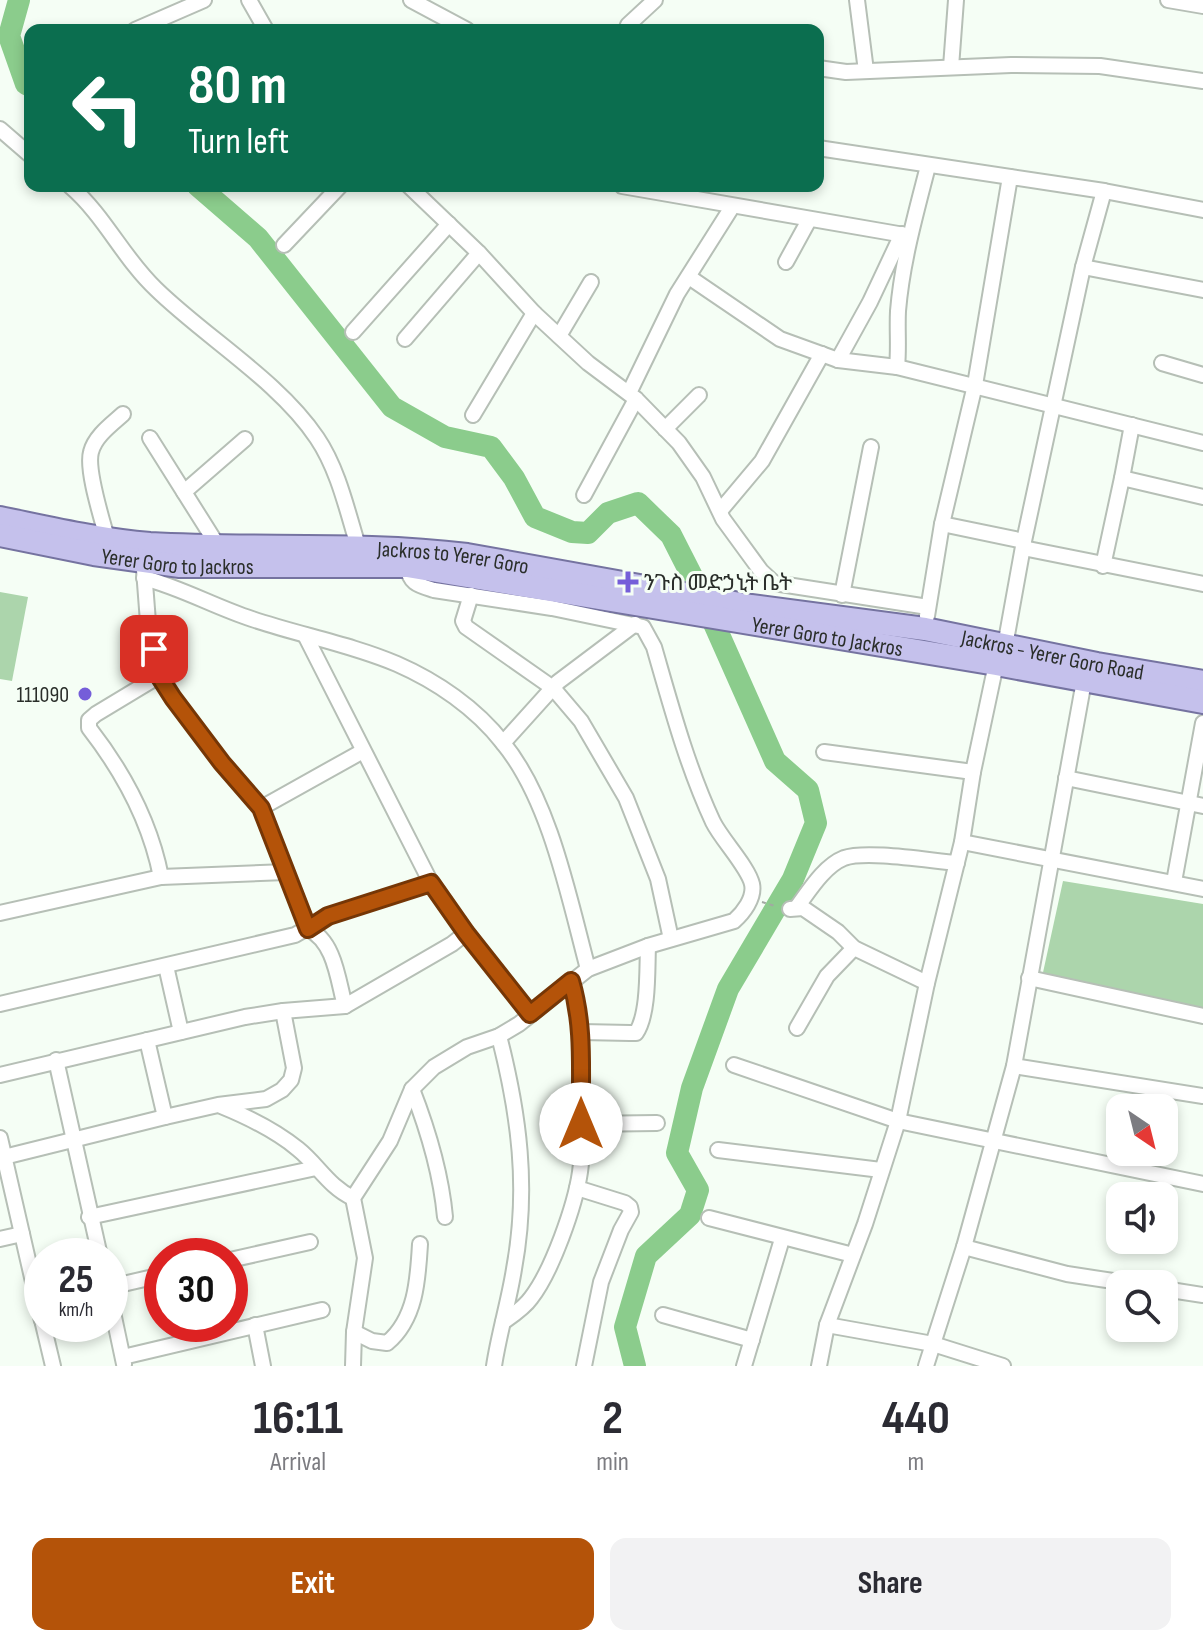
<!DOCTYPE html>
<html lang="en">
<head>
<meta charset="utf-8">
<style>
  :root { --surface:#fff; --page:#f2f2f3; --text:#2b2b33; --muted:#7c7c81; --accent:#b45309 }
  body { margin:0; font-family:"Sofia Sans Condensed","Noto Sans Ethiopic",sans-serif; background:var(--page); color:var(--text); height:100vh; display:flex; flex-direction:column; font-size:30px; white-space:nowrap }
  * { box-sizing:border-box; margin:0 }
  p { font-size:26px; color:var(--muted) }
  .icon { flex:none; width:44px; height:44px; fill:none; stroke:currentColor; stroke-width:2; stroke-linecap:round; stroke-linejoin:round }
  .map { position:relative; height:1366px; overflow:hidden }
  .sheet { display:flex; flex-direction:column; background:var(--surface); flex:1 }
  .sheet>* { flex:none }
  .banner { position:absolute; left:24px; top:24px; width:800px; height:168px; border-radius:16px; box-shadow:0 4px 12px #0003; background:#0b6e4f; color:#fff; overflow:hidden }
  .needle { width:52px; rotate:145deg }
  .tools { position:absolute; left:1106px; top:1094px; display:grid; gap:16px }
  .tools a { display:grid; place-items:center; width:72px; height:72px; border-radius:16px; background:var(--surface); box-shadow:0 4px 12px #0003; font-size:40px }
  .speed { position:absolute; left:24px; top:1238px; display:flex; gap:16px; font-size:40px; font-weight:700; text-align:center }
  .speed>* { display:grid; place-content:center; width:104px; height:104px; border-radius:50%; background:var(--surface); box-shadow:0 4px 12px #0003; line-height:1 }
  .speed small { font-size:20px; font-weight:400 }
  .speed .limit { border:12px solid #d22; background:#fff; color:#111 }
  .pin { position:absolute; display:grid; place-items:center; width:68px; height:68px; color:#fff; margin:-34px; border-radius:16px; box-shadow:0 4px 12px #0006 }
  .me { position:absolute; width:88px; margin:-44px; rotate:0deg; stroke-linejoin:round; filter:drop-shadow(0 0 6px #0008) }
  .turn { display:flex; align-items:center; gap:28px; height:168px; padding:0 32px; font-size:36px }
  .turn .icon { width:104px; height:104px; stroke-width:2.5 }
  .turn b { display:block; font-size:56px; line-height:68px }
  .eta { display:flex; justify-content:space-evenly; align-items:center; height:136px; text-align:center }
  .eta b { font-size:48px; font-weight:700; line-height:56px }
  .primary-button { display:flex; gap:16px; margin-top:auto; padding:16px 32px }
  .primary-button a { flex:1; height:92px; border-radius:16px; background:var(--accent); color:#fff; font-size:32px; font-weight:700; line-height:92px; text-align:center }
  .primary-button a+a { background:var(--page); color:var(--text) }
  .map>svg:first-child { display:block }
  .green { fill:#acd5ac }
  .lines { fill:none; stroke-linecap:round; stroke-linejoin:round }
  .river { stroke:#8bcc8c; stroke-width:22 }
  .minor-casing { stroke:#b6bfb6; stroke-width:18 }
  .primary-casing { stroke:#7573a0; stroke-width:26 }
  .path { stroke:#a2a9a2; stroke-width:2; stroke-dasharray:4 4; stroke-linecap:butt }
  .minor { stroke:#fff; stroke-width:14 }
  .primary { stroke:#c5c1ec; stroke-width:22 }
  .route-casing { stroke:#753606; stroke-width:20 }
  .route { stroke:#b45309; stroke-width:14 }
  .poi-dot { fill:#755ed9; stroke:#f5fef5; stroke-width:3 }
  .labels { text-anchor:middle; stroke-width:6; stroke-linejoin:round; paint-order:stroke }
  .street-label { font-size:22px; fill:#2a2e2a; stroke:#f5fef5 }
  .poi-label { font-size:22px; fill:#2a2e2a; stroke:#f5fef5; text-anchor:start }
</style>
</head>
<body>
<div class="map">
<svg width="1203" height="1366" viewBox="0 0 1203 1366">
  <rect width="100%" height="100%" fill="#f5fef5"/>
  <!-- green -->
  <g class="green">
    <path d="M0 592 28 597 12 681 0 679Z"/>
    <path d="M1063 881 1203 904V1013L1042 977Z"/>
  </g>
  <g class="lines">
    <!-- river -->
    <g class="river">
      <path d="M19 0 9 36 26 84 30 86"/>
      <path d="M198 186 258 238 392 407 445 437 491 447 514 478 535 517 572 532 588 533 608 513 638 503 671 535 700 592 775 761 808 790 816 823 793 879 728 989 692 1088 677 1153 698 1190 690 1215 646 1256 625 1327 635 1366"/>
    </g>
    <defs>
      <g id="minor">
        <path d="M249 0 266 30"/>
        <path d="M411 0 467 30"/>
        <path d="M857 0 866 71"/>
        <path d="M1168 0 1203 6"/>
        <path d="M135 30 204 0"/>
        <path d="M626 30 628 25 655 0"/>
        <path d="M951 67 956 0"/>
        <path d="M818 68 846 72 1011 65 1100 66 1203 81"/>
        <path d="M0 129 30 155"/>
        <path d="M818 148 1104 191 1203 210"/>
        <path d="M70 186C105 216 123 258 156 289 205 337 279 381 317 438 338 469 347 510 358 546"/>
        <path d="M409 186 479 253 534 313 588 363 636 399 679 443 703 477 723 519 761 571 774 583 928 607"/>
        <path d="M622 186 910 236"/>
        <path d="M284 245 340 186"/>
        <path d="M786 262 809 220"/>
        <path d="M1083 267 1203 290"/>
        <path d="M689 277 780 339 838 360 897 367 1203 443"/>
        <path d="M353 332 449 224"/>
        <path d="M559 336 591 282"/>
        <path d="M405 339 479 253"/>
        <path d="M838 360 870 302 902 234"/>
        <path d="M1162 363 1203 375"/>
        <path d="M897 367C899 348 897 330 898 311 902 262 916 213 928 166"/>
        <path d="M629 393 677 294 732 207"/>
        <path d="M473 415 534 313"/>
        <path d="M665 429 699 395"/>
        <path d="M150 438 218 546"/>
        <path d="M1122 478 1132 425"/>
        <path d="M184 492 245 439"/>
        <path d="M584 495 636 399"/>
        <path d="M720 511 762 461 822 354"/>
        <path d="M942 524 1024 541"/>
        <path d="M107 538C102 519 86 470 91 452 95 436 112 424 123 414"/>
        <path d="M1023 548 1203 584"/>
        <path d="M1103 566 1122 478 1203 497"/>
        <path d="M144 570 148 622 159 676 173 698 222 763 261 808 308 929C335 941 338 981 345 1006"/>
        <path d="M144 578C182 588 215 607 252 619 299 635 350 644 397 664 436 681 476 708 503 743 550 800 569 898 588 969"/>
        <path d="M471 595 463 621 466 627 553 688 581 721 626 798 658 879 671 939"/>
        <path d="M842 595 871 447"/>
        <path d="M927 616 942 524 975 385 1010 177"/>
        <path d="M305 635 431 883 466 933 530 1014"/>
        <path d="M1005 646 1024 541 1083 267 1104 191"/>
        <path d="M159 676 96 714 89 720V728C124 773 150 821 161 877"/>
        <path d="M503 743 558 682 635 624"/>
        <path d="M824 752 973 772"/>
        <path d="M1066 778 1203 806"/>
        <path d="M261 808 363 751"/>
        <path d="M962 842 1203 889"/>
        <path d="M1174 882 1203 723"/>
        <path d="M797 907C809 891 824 866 844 858 867 850 931 861 957 863"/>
        <path d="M790 909 803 908 838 932 854 948 927 983"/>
        <path d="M0 913 161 877 286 872"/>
        <path d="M166 966 181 1032"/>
        <path d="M1029 978 1203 1016"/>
        <path d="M0 1004 295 935 328 916 431 883"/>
        <path d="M797 1028 827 976 854 948"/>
        <path d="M582 1032 630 1033H636C649 1014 647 969 648 946"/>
        <path d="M147 1040 165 1117"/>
        <path d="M56 1060 100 1256"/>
        <path d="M734 1065 898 1121 1203 1184"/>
        <path d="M1014 1066 1203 1096"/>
        <path d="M0 1075 245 1017 283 1011 345 1006 452 944 466 933"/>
        <path d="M412 1089C428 1130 441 1173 445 1217"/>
        <path d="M221 1106C248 1117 275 1130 298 1149 318 1165 329 1187 353 1198"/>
        <path d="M581 1124 657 1123"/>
        <path d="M0 1138 42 1321"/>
        <path d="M718 1150 881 1170"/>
        <path d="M4 1157 165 1117 218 1105 266 1099 282 1090 291 1080 294 1068 283 1011"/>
        <path d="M577 1188 625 1203 630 1207 631 1212 621 1230 601 1282 584 1366"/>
        <path d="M89 1217 316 1168"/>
        <path d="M709 1218 853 1255"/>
        <path d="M0 1239 22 1234"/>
        <path d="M964 1247 1067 1274 1133 1284"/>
        <path d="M230 1260 310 1242"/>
        <path d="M110 1287 162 1275"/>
        <path d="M1164 1289 1203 1295"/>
        <path d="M110 1298 124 1364"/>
        <path d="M663 1315 752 1340"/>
        <path d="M503 1322C513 1315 524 1308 531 1298 552 1271 575 1206 580 1172 584 1145 581 1118 581 1091 581 1050 583 1021 571 981"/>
        <path d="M43 1324 53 1366"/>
        <path d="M255 1325 263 1366"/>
        <path d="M827 1325 933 1344 1003 1366"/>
        <path d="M354 1332 372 1341 387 1343C416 1319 418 1279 420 1244"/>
        <path d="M123 1357 322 1310"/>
        <path d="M353 1366 354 1332 365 1258 353 1198 390 1141 412 1089 434 1067 467 1047 499 1036 519 1024 588 969 648 946 734 921C743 913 755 898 752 884 748 867 722 840 713 822 687 766 671 706 654 647L643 627 552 608 434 590C418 585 410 584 407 566"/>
        <path d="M494 1366C499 1333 509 1301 514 1269 529 1188 519 1114 499 1036"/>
        <path d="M744 1366 782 1239"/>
        <path d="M819 1366 827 1325 865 1224 898 1121 927 983 962 842 973 772 996 664"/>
        <path d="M926 1366 964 1247 1014 1066 1084 681"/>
      </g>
      <g id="primary">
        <path id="s1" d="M0 518C49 528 100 540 150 544 256 550 361 542 467 555L751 606 925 629 1097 664 1203 682"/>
        <path id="s2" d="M0 535 94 554 180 566H407L996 664 1203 702"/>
      </g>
    </defs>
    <!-- minor casing -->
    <use href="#minor" class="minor-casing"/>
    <!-- primary casing -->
    <use href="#primary" class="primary-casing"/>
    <!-- path -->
    <path class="path" d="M762 902 775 906"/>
    <!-- minor -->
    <use href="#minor" class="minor"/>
    <!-- primary -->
    <use href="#primary" class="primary"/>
  </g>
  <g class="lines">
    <defs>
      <path id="route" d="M154 649 159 676 173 698 222 763 261 808 308 929 328 916 431 883 466 933 530 1014 571 981C585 1029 580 1074 581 1124"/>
    </defs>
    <!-- route casing -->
    <use href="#route" class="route-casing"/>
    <!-- route -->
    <use href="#route" class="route"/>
  </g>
  <!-- markers -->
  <g class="poi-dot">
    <path d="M624 570h8v8h8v8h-8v8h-8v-8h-8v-8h8z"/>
    <circle cx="85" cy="694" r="8"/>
  </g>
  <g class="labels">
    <!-- street labels -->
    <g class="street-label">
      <text dy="8" stroke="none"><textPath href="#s1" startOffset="456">Jackros to Yerer Goro</textPath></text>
      <text dy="8" stroke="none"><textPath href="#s2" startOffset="180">Yerer Goro to Jackros</textPath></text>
      <text dy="8" stroke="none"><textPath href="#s2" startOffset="836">Yerer Goro to Jackros</textPath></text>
      <text dy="8" stroke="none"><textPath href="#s1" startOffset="1064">Jackros - Yerer Goro Road</textPath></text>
    </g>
    <!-- poi labels -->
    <g class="poi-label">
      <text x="644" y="590">ንጉስ መድኃኒት ቤት</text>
      <text x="69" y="702" text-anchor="end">111090</text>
    </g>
  </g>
</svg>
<div class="tools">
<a><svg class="needle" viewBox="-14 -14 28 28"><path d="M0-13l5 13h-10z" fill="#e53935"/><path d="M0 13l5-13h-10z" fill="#7c7c81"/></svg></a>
<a><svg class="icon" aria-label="sound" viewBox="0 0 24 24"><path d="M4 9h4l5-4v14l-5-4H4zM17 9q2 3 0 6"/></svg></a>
<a><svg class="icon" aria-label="search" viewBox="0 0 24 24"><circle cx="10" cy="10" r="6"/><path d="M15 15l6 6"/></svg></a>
</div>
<div class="speed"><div>25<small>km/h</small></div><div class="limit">30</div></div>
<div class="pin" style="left:154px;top:649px;background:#d93025"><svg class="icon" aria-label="arrive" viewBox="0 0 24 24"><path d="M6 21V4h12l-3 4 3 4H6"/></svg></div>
<svg class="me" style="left:581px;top:1124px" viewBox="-20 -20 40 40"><circle r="19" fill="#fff"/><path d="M0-13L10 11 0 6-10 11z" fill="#b45309"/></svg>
<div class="banner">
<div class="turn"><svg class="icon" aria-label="left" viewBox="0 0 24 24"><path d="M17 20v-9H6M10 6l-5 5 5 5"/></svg><div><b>80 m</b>Turn left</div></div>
</div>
</div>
<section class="sheet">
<div class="eta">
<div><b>16:11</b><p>Arrival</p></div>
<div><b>2</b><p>min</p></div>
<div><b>440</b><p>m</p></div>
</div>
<div class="primary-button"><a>Exit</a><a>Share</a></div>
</section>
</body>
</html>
